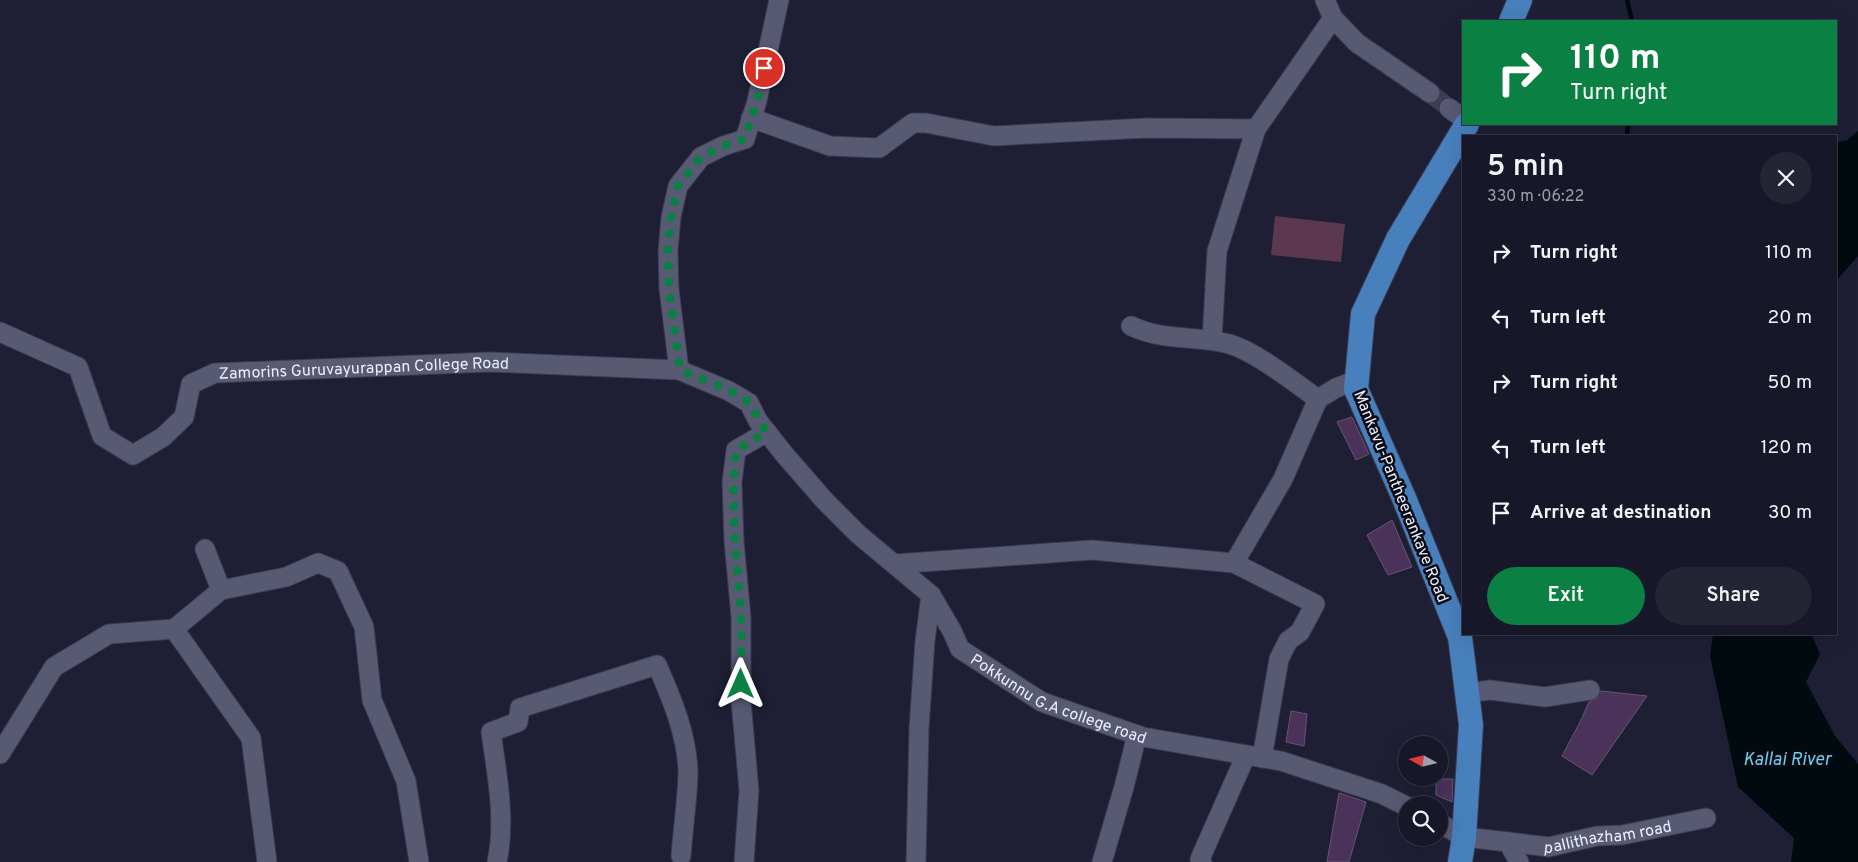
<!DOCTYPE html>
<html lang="en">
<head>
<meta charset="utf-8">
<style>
  :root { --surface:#161728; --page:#232434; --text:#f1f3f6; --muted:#9e9fa8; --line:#353645; --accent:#0b8043 }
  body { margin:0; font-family:Overpass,sans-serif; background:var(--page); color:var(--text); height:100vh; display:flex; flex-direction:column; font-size:19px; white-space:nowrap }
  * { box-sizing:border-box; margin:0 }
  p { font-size:16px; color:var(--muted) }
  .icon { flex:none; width:28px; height:28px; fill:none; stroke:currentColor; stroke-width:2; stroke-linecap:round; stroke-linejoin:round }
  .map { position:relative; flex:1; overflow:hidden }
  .sheet { position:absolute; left:1462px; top:135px; width:375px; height:500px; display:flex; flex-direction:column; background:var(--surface); border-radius:0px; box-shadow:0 5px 20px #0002,0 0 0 1px var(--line) }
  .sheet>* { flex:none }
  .banner { position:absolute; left:1462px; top:20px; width:375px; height:105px; border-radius:0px; box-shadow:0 5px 20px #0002,0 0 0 1px var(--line); background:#0b8043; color:#fff; overflow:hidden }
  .needle { width:32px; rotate:278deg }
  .fabs { position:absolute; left:1398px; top:736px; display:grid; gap:10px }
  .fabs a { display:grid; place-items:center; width:50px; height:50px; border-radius:50%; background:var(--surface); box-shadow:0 5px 20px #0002,0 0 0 1px var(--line); font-size:25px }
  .pin { position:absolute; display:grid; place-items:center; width:42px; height:42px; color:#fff; margin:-21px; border:2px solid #fff; border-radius:50%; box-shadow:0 1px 5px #0007 }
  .me { position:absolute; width:55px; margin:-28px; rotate:0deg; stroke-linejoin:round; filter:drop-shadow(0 0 4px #0008) }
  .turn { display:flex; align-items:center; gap:18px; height:105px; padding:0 25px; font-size:22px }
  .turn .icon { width:65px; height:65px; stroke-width:2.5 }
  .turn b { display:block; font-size:35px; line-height:42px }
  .round { display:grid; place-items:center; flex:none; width:52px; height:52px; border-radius:26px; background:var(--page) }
  .head { display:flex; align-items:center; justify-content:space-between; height:85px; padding:0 25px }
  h1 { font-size:30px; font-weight:600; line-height:38px }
  .action { display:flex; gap:10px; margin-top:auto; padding:10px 25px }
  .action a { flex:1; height:58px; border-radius:30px; background:var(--accent); color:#fff; font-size:20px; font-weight:600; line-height:58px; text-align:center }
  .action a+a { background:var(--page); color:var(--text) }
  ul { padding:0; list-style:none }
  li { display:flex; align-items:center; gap:15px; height:65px; padding:0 25px }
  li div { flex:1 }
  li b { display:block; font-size:19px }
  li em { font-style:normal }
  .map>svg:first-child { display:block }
  .green { fill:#5c384f }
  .water { fill:#000a0f }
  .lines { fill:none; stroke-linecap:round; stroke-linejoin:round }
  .stream { stroke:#000a0f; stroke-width:4.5 }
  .building { fill:#4a325a; stroke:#65566e }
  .minor-tunnel { stroke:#3d3e53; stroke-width:19; stroke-dasharray:19 9; stroke-linecap:butt }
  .minor-casing { stroke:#3a3b4e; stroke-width:21 }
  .major-casing { stroke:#3a3b4e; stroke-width:26 }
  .minor { stroke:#585a74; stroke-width:19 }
  .major { stroke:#4880bd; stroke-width:24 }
  .route { stroke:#0b8043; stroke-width:9; stroke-dasharray:0 16.2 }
  .labels { text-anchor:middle; stroke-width:5; stroke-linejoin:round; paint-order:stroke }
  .street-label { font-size:16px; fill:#eceefd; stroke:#0a0a14 }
  .water-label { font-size:18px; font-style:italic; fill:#6bd1ee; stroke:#0a0a14 }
</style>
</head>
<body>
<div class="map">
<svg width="1858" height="862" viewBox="0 0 1858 862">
  <rect width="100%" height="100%" fill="#1e1f35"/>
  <!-- green -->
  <path class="green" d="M1275 216 1345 224 1341 262 1271 255Z"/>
  <!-- water -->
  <g class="water">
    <path d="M1858 131V256L1836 281V142L1846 141Z"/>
    <path d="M1713 634H1811L1820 654 1806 682 1835 736 1858 764V862H1791L1794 838 1738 787 1710 656Z"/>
  </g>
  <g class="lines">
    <!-- stream -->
    <g class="stream">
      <path d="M1627 0 1632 21"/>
      <path d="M1627 136 1628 124"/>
    </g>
  </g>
  <!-- building -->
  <g class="building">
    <path d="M1352 417 1369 454 1356 460 1337 422Z"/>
    <path d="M1392 520 1412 567 1388 575 1367 535Z"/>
    <path d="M1601 691 1647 696 1592 775 1562 756 1581 720 1589 702 1597 698Z"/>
    <path d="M1291 711 1307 714 1304 746 1286 742Z"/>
    <path d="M1436 779H1453L1452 802 1436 795Z"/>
    <path d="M1339 793 1366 802 1349 862H1327Z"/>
  </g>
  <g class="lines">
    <!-- minor-tunnel -->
    <path class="minor-tunnel" d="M1430 93 1449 108"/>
    <defs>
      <g id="minor">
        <path d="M1325 0 1333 18 1357 43 1430 93"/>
        <path d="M1449 108 1464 119"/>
        <path d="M751 118 830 146 879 148 913 123H926L994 136 1147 128 1256 129"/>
        <path d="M1131 326C1166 342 1195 335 1229 344 1255 351 1295 383 1318 399L1336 388 1357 380"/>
        <path id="s1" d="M0 332 78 367 102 436 133 455 163 437 184 417 191 384 215 373 490 362 679 370 729 391 749 403 758 421 784 454 825 501 858 534 931 595 952 631 960 649 1042 702 1143 737 1281 761 1382 794 1406 806"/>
        <path d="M1212 340 1217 251 1256 129 1333 18"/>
        <path d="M679 370 669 289 668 251 671 217 678 186 701 157 723 146 745 139 757 101 779 0"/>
        <path d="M205 549 221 590 174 629 251 738 267 862"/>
        <path d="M1234 563 1283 479 1318 399"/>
        <path d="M894 564 1092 550 1234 563 1315 604 1300 632 1288 641 1279 659 1262 758"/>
        <path d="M221 590 286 577 318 563 338 571 364 627 372 700 406 781 419 862"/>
        <path d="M1467 693 1490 690 1545 697 1590 690"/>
        <path d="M0 754 54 667 109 634 174 629"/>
        <path d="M1439 823 1464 837 1508 842 1519 862"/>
        <path id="s2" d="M1508 842 1549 847 1597 836 1622 835 1706 818"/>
        <path d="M497 862C506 820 497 775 491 732L518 722 520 708 657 665C672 699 688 737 688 775 687 802 683 829 681 856"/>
        <path d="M744 862 749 790 741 701V617L734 541 732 482 736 450 767 432"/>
        <path d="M916 862 919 728 925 641 931 595"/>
        <path d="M1102 862 1124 787 1137 735"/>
        <path d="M1202 862 1200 859 1246 755"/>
      </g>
      <g id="major">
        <path d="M1511 21 1520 0"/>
        <path d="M1460 862 1464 837 1471 725 1460 637 1404 498 1356 389 1363 314 1398 239 1467 124"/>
      </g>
    </defs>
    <!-- minor casing -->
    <use href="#minor" class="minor-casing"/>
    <!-- major casing -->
    <use href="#major" class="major-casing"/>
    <!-- minor -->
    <use href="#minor" class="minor"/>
    <!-- major -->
    <use href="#major" class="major"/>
  </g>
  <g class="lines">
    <!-- route -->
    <path class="route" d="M741 684C741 661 742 638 741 615 737 560 730 506 736 450L767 432C762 426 752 406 748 402 729 387 702 380 680 370L669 289 668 251 671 217 678 186 701 157 723 146 745 139 757 101 764 68"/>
  </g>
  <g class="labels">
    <!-- street labels -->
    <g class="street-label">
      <text dy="6" stroke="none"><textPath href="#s1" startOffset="468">Zamorins Guruvayurappan College Road</textPath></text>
      <text transform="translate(1402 496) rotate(68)" y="6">Mankavu-Pantheerankave Road</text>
      <text dy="6" stroke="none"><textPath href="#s1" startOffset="1300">Pokkunnu G.A college road</textPath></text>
      <text dy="6" stroke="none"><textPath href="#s2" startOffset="101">pallithazham road</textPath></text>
    </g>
    <!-- water labels -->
    <g class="water-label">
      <text x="1787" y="765">Kallai River</text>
    </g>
  </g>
</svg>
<div class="fabs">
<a><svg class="needle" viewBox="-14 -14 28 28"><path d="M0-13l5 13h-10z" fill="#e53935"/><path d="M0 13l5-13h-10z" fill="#9e9fa8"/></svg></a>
<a><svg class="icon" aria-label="search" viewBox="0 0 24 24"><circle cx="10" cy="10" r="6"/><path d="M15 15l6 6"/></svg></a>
</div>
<div class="pin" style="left:764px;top:68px;background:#d93025"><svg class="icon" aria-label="arrive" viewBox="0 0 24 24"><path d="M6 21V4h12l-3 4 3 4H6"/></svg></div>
<svg class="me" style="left:741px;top:684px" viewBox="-20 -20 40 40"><path d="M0-17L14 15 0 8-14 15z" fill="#0b8043" stroke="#fff" stroke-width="4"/></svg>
<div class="banner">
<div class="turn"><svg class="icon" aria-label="right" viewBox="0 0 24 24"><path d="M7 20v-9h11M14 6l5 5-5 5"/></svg><div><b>110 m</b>Turn right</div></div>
</div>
<section class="sheet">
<div class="head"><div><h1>5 min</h1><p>330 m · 06:22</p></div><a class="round"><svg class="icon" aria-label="close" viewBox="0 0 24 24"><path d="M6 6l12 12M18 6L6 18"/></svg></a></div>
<ul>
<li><svg class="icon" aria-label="right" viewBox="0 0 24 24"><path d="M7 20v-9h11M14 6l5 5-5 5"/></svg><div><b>Turn right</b></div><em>110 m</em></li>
<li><svg class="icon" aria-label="left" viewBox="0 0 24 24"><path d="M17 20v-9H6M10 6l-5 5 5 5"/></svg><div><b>Turn left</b></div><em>20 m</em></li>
<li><svg class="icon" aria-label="right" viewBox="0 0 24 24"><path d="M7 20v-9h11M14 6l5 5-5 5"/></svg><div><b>Turn right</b></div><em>50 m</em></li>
<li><svg class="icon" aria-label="left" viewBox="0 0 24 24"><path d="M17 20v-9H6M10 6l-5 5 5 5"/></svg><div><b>Turn left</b></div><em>120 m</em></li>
<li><svg class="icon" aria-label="arrive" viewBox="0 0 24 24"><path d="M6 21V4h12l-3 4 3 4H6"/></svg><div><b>Arrive at destination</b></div><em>30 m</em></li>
</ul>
<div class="action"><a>Exit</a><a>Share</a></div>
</section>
</div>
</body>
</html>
